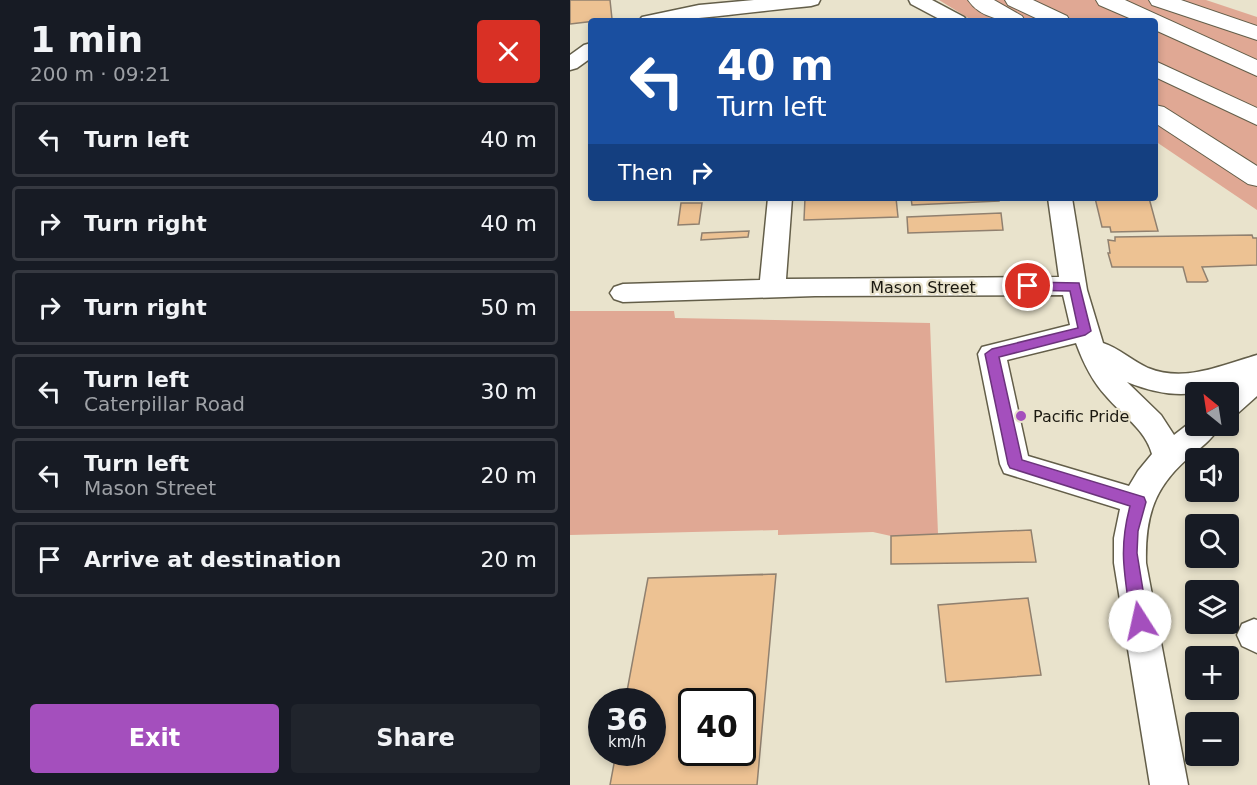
<!DOCTYPE html>
<html lang="en">
<head>
<meta charset="utf-8">
<style>
  :root { --surface:#171b24; --page:#20242c; --text:#f1f3f6; --muted:#9ea1a6; --line:#363941; --accent:#a44fbd }
  body { margin:0; font-family:"DejaVu Sans",sans-serif; background:var(--page); color:var(--text); height:100vh; display:flex; flex-direction:column; font-size:22px; white-space:nowrap }
  * { box-sizing:border-box; margin:0 }
  p { font-size:20px; color:var(--muted) }
  .icon { flex:none; width:33px; height:33px; fill:none; stroke:currentColor; stroke-width:2; stroke-linecap:round; stroke-linejoin:round }
  .map { position:relative; flex:1; overflow:hidden }
  .panel { display:flex; flex-direction:column; background:var(--surface); width:570px }
  .panel>* { flex:none }
  .hud { position:absolute; left:18px; top:18px; width:570px; height:183px; border-radius:6px; box-shadow:0 3px 9px #0003; background:#1a4fa0; color:#fff; overflow:hidden }
  .needle { width:39px; rotate:330deg }
  .controls { position:absolute; left:615px; top:382px; display:grid; gap:12px }
  .controls a { display:grid; place-items:center; width:54px; height:54px; border-radius:6px; background:var(--surface); box-shadow:0 3px 9px #0003; font-size:30px }
  .speed { position:absolute; left:18px; top:688px; display:flex; gap:12px; font-size:30px; font-weight:700; text-align:center }
  .speed>* { display:grid; place-content:center; width:78px; height:78px; border-radius:50%; background:var(--surface); box-shadow:0 3px 9px #0003; line-height:1 }
  .speed small { font-size:15px; font-weight:400 }
  .speed .limit { border:3px solid #111; border-radius:9px; background:#fff; color:#111 }
  .pin { position:absolute; display:grid; place-items:center; width:51px; height:51px; color:#fff; margin:-26px; border:3px solid #fff; border-radius:50%; box-shadow:0 2px 6px #0007 }
  .me { position:absolute; width:66px; margin:-33px; rotate:350deg; stroke-linejoin:round; filter:drop-shadow(0 0 4px #0008) }
  .turn { display:flex; align-items:center; gap:21px; height:126px; padding:0 30px; font-size:27px }
  .turn .icon { width:78px; height:78px; stroke-width:2.5 }
  .turn b { display:block; font-size:42px; line-height:51px }
  .then { display:flex; align-items:center; height:57px; padding:0 30px; background:#0003; gap:12px; font-size:22px }
  .round { display:grid; place-items:center; flex:none; width:63px; height:63px; border-radius:6px; background:var(--page) }
  .headline { display:flex; align-items:center; justify-content:space-between; height:102px; padding:0 30px }
  h1 { font-size:36px; font-weight:700; line-height:45px }
  .cta { display:flex; gap:12px; margin-top:auto; padding:12px 30px }
  .cta a { flex:1; height:69px; border-radius:6px; background:var(--accent); color:#fff; font-size:24px; font-weight:700; line-height:69px; text-align:center }
  .cta a+a { background:var(--page); color:var(--text) }
  ul { padding:0; list-style:none }
  li { display:flex; align-items:center; gap:18px; height:75px; margin:0 12px 9px; padding:0 18px; border:3px solid var(--line); border-radius:6px }
  li div { flex:1 }
  li b { display:block; font-size:22px }
  li em { font-style:normal }
  main { display:flex; flex:1; min-height:0 }
  .map>svg:first-child { display:block }
  .green { fill:#e0a894 }
  .building { fill:#edc293; stroke:#90806f; stroke-width:1.5; fill-rule:evenodd }
  .lines { fill:none; stroke-linecap:round; stroke-linejoin:round }
  .minor-casing { stroke:#635e49; stroke-width:3 }
  .highway-casing { stroke:#635e49; stroke-width:2 }
  .minor { fill:#fff; fill-rule:evenodd }
  .highway { fill:#fff; fill-rule:evenodd }
  .route { fill:#a44fbd; stroke:#6b337b; stroke-width:1.5 }
  .poi-dot { fill:#a44fbd; stroke:#e9e3cc; stroke-width:2 }
  .labels { text-anchor:middle; stroke-width:4.5; stroke-linejoin:round; paint-order:stroke }
  .street-label { font-size:16px; fill:#1a1810; stroke:#e9e3cc }
  .poi-label { font-size:16px; fill:#1a1810; stroke:#e9e3cc; text-anchor:start }
</style>
</head>
<body>
<main>
<section class="panel">
<div class="headline"><div><h1>1 min</h1><p>200 m · 09:21</p></div><a class="round" style="background:#d93025;color:#fff"><svg class="icon" aria-label="close" viewBox="0 0 24 24"><path d="M6 6l12 12M18 6L6 18"/></svg></a></div>
<ul>
<li><svg class="icon" aria-label="left" viewBox="0 0 24 24"><path d="M17 20v-9H6M10 6l-5 5 5 5"/></svg><div><b>Turn left</b></div><em>40 m</em></li>
<li><svg class="icon" aria-label="right" viewBox="0 0 24 24"><path d="M7 20v-9h11M14 6l5 5-5 5"/></svg><div><b>Turn right</b></div><em>40 m</em></li>
<li><svg class="icon" aria-label="right" viewBox="0 0 24 24"><path d="M7 20v-9h11M14 6l5 5-5 5"/></svg><div><b>Turn right</b></div><em>50 m</em></li>
<li><svg class="icon" aria-label="left" viewBox="0 0 24 24"><path d="M17 20v-9H6M10 6l-5 5 5 5"/></svg><div><b>Turn left</b><p>Caterpillar Road</p></div><em>30 m</em></li>
<li><svg class="icon" aria-label="left" viewBox="0 0 24 24"><path d="M17 20v-9H6M10 6l-5 5 5 5"/></svg><div><b>Turn left</b><p>Mason Street</p></div><em>20 m</em></li>
<li><svg class="icon" aria-label="arrive" viewBox="0 0 24 24"><path d="M6 21V4h12l-3 4 3 4H6"/></svg><div><b>Arrive at destination</b></div><em>20 m</em></li>
</ul>
<div class="cta"><a>Exit</a><a>Share</a></div>
</section>
<div class="map">
<svg width="687" height="785" viewBox="0 0 687 785">
  <rect width="100%" height="100%" fill="#e9e3cc"/>
  <!-- green -->
  <g class="green">
    <path d="M369 0H636L687 17V210L585 141V21H403Z"/>
    <path d="M0 311H104L105 318 360 323 368 534 321 536 303 532 208 535V530L0 535Z"/>
  </g>
  <!-- building -->
  <g class="building">
    <path d="M0 0H40L42 19 0 24Z"/>
    <path d="M235 198H326L328 217 234 220Z"/>
    <path d="M341 198H429V201L342 205Z"/>
    <path d="M525 198H579L588 231 541 232 540 227H532Z"/>
    <path d="M111 203H132L129 224 108 225Z"/>
    <path d="M431 213 433 230 338 233 337 217Z"/>
    <path d="M179 231 178 237 131 240 132 233Z"/>
    <path d="M682 235 683 238H687V265L632 267 638 281 636 282H617L613 267H542L538 253H540L538 240 545 241V237Z"/>
    <path d="M461 530 466 562 321 564V536Z"/>
    <path d="M206 574 187 785H40L46 753H82V702H55L78 578ZM122 702H172V753H122Z"/>
    <path d="M458 598 471 675 376 682 368 605Z"/>
  </g>
  <g class="lines">
    <defs>
      <g id="minor">
        <path d="M184 0H250L248 4 241 6C184 11 126 21 69 21L72 17 129 5Z"/>
        <path d="M339 0H362L394 17 397 21H373L341 4Z"/>
        <path d="M21 43V58L7 68 0 70V55L14 45Z"/>
        <path d="M198 198H222L216 279 489 277 478 198H502L517 290 533 343C549 348 562 361 578 368 615 383 652 365 687 355V396L668 413 658 416V393H652L662 385C622 397 597 398 557 382L591 415 604 435 626 418V426H650C642 440 629 449 617 459 583 489 575 518 576 563L618 785H580L544 563V538L550 509 434 473 430 464 408 354 412 347 500 325 493 295 245 296 53 302 44 299 40 293 44 287 53 284 190 280ZM506 343C513 362 522 381 536 396 552 415 575 429 582 454L568 471 559 486 458 456 437 360Z"/>
        <path d="M684 619 687 620V653L672 646 667 635 672 624Z"/>
      </g>
      <g id="highway">
        <path d="M398 0H424L452 16 455 21C434 21 411 19 398 0Z"/>
        <path d="M435 0H463L497 16 500 21H472L438 5Z"/>
        <path d="M526 0H555L687 60V76L585 30V21H566L529 5Z"/>
        <path d="M579 0H611L687 26V40L582 5Z"/>
        <path d="M585 61 687 108V125L585 77Z"/>
        <path d="M585 105 594 107 687 166V186L678 184 585 123Z"/>
      </g>
    </defs>
    <!-- minor casing -->
    <use href="#minor" class="minor-casing"/>
    <!-- highway casing -->
    <use href="#highway" class="highway-casing"/>
    <!-- minor -->
    <use href="#minor" class="minor"/>
    <!-- highway -->
    <use href="#highway" class="highway"/>
  </g>
  <!-- route -->
  <path class="route" d="M458 282 509 283 521 331 515 335 429 357 452 460 574 497 576 502 568 531 567 553 578 621 576 626 570 628 564 626 561 621C555 575 548 551 560 506L440 468 438 464 415 354 422 349 508 328 500 291 453 290 451 286Z"/>
  <!-- markers -->
  <circle class="poi-dot" cx="451" cy="416" r="6"/>
  <g class="labels">
    <!-- street labels -->
    <g class="street-label">
      <text x="353" y="293">Mason Street</text>
    </g>
    <!-- poi labels -->
    <g class="poi-label">
      <text x="463" y="422">Pacific Pride</text>
    </g>
  </g>
</svg>
<div class="controls">
<a><svg class="needle" viewBox="-14 -14 28 28"><path d="M0-13l5 13h-10z" fill="#e53935"/><path d="M0 13l5-13h-10z" fill="#9ea1a6"/></svg></a>
<a><svg class="icon" aria-label="sound" viewBox="0 0 24 24"><path d="M4 9h4l5-4v14l-5-4H4zM17 9q2 3 0 6"/></svg></a>
<a><svg class="icon" aria-label="search" viewBox="0 0 24 24"><circle cx="10" cy="10" r="6"/><path d="M15 15l6 6"/></svg></a>
<a><svg class="icon" aria-label="layers" viewBox="0 0 24 24"><path d="M12 4l9 5-9 5-9-5zM3 14l9 5 9-5"/></svg></a>
<a>+</a>
<a>−</a>
</div>
<div class="speed"><div>36<small>km/h</small></div><div class="limit">40</div></div>
<div class="pin" style="left:458px;top:286px;background:#d93025"><svg class="icon" aria-label="arrive" viewBox="0 0 24 24"><path d="M6 21V4h12l-3 4 3 4H6"/></svg></div>
<svg class="me" style="left:570px;top:621px" viewBox="-20 -20 40 40"><circle r="19" fill="#fff"/><path d="M0-13L10 11 0 6-10 11z" fill="#a44fbd"/></svg>
<div class="hud">
<div class="turn"><svg class="icon" aria-label="left" viewBox="0 0 24 24"><path d="M17 20v-9H6M10 6l-5 5 5 5"/></svg><div><b>40 m</b>Turn left</div></div>
<div class="then">Then<svg class="icon" aria-label="right" viewBox="0 0 24 24"><path d="M7 20v-9h11M14 6l5 5-5 5"/></svg></div>
</div>
</div>
</main>
</body>
</html>
